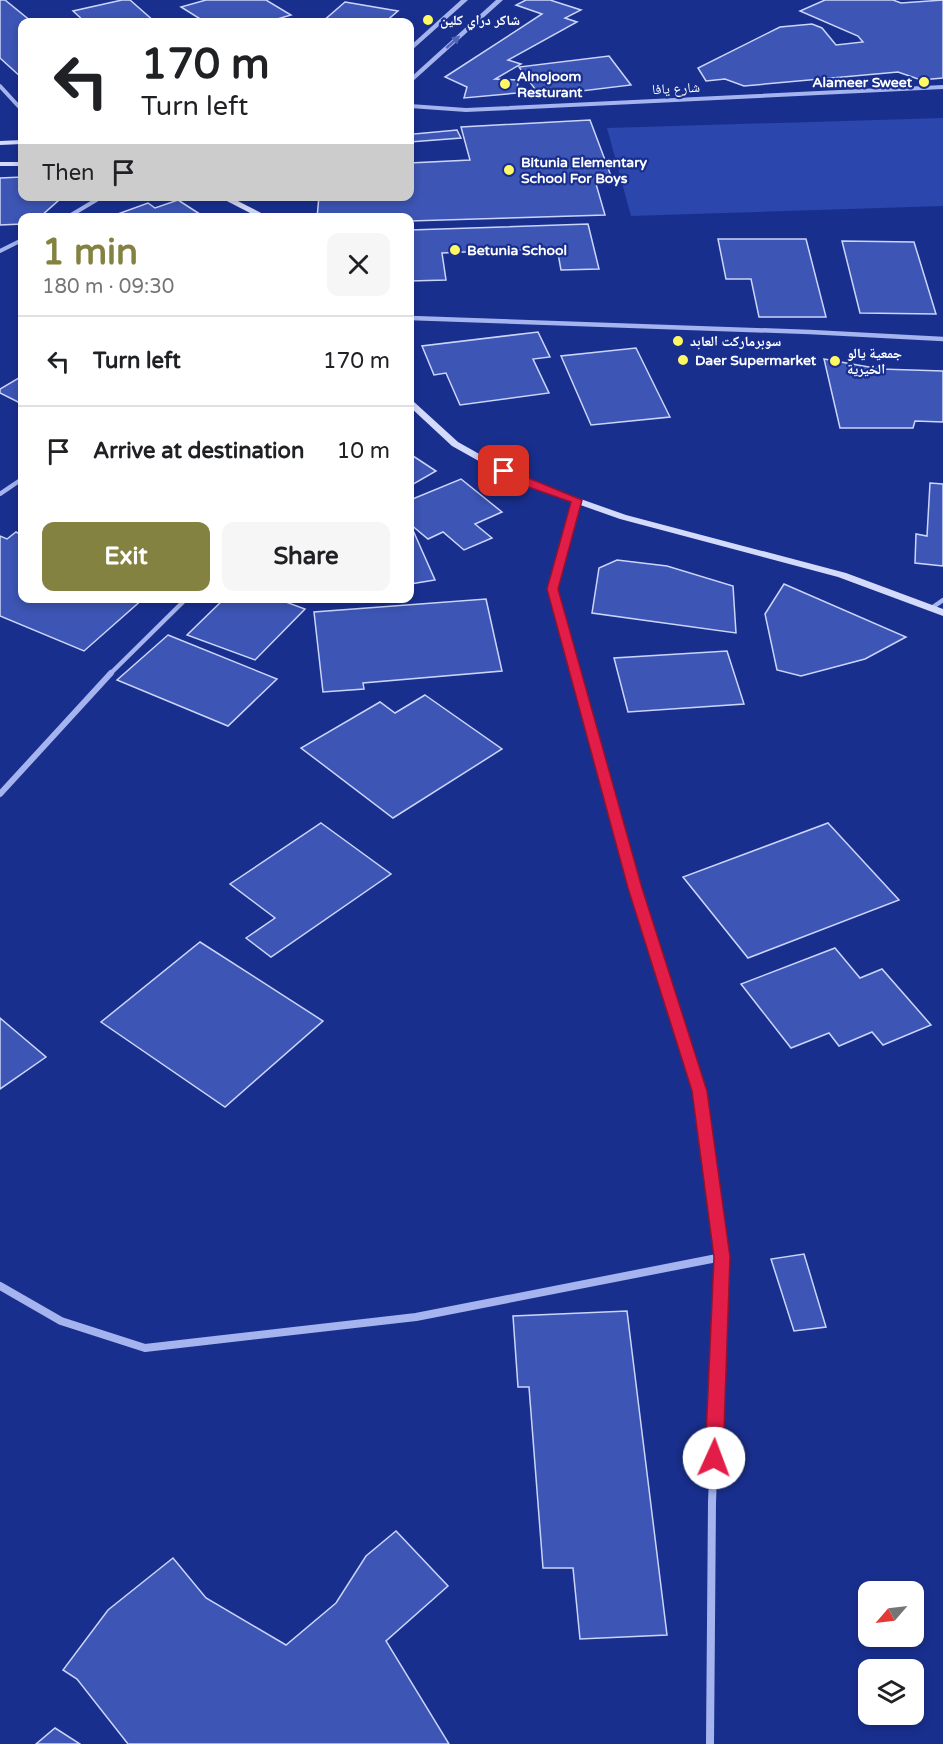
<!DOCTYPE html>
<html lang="en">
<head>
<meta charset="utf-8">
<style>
  :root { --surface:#fff; --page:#f6f6f6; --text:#202124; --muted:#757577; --line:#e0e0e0; --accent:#848240 }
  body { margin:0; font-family:"Varela Round","Noto Naskh Arabic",sans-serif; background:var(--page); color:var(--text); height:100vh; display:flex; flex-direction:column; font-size:22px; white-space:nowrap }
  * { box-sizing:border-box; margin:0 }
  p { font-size:20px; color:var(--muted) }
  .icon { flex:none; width:33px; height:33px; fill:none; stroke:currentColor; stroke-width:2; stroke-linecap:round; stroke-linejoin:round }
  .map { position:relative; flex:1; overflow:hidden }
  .panel { position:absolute; left:18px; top:213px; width:396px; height:390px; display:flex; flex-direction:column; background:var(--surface); border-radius:12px; box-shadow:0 3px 9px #0003 }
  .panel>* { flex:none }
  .banner { position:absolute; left:18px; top:18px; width:396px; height:183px; border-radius:12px; box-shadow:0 3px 9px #0003; background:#fff; color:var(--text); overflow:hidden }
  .needle { width:39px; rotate:242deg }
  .buttons { position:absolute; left:858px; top:1581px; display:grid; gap:12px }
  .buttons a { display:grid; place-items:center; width:66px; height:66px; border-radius:12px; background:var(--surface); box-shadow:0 3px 9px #0003; font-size:30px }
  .pin { position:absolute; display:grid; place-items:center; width:51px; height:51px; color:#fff; margin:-26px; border-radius:12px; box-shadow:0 3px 9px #0006 }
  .me { position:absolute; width:66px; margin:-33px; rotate:2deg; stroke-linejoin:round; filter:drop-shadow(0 0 4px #0008) }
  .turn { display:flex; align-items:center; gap:21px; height:126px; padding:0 24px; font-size:27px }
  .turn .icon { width:78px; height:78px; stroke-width:2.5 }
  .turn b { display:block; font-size:42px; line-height:51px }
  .then { display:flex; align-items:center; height:57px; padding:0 24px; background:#0003; gap:12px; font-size:22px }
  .round { display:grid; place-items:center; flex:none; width:63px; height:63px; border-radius:12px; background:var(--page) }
  .overview { display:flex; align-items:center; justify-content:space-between; height:102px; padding:0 24px }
  h1 { font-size:36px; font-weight:700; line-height:45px; color:var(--accent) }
  .cta { display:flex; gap:12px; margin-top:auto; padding:12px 24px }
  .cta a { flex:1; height:69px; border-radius:12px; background:var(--accent); color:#fff; font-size:24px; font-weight:700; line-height:69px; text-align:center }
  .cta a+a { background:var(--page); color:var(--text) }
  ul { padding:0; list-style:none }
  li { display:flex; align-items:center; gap:18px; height:90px; padding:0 24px; border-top:2px solid var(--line) }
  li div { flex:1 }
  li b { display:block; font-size:22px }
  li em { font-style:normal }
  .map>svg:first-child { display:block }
  .green { fill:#2b46ac }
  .building { fill:#3d55b4; stroke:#cbd5fa; stroke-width:1.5 }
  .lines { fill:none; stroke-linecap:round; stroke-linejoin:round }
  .minor-far3 { stroke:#a5b4ef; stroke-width:4 }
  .minor-far2 { stroke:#a5b4ef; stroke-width:4.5 }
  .minor-far1 { stroke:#a5b4ef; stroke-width:6 }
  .minor { stroke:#a5b4ef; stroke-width:8 }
  .tertiary { fill:#a5b4ef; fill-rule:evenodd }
  .secondary { fill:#d3dafa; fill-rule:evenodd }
  .oneway { fill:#5164b5 }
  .route { fill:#e11d48; stroke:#92132f; stroke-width:1.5 }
  .poi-dot { fill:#fff863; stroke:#192f8e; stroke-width:2 }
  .labels { text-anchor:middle; stroke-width:4.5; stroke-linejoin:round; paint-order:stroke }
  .far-poi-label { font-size:14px; font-weight:bold; fill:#fff; stroke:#192f8e; text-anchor:start }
  .far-street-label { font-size:14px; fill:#fff; stroke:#192f8e }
</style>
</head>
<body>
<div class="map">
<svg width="943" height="1744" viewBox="0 0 943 1744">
  <rect width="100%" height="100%" fill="#192f8e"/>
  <!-- green -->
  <path class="green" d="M943 118V206L631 216 607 128Z"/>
  <!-- building -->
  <g class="building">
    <path d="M0 0H5L32 22H22V78L0 58Z"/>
    <path d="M122 0H130L155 22H85L73 11Z"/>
    <path d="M206 0H266L291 15 267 22H205L181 7Z"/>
    <path d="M526 0H550L581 10 565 18 577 22 508 60 521 64 495 79 518 80 517 93 464 98 467 87 445 77 542 14 516 5Z"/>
    <path d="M825 0H893L901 3 943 0V78L921 80 898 72 744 86 725 79 706 81 698 68 780 27 812 24 822 28 836 45 863 42 858 36 800 11Z"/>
    <path d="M345 2 398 11 385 22H322Z"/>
    <path d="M609 56 631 85 540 96 519 67Z"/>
    <path d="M590 120 611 176 594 177 605 215 410 221V218H317L319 196H410V163L470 160 461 127Z"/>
    <path d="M457 130 461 138 410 142V132L414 134Z"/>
    <path d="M22 177V196H60L59 200 41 216 22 217V224L0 225V178Z"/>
    <path d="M178 200 206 218H119L115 215 148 203 155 208Z"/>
    <path d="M588 224 599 269 561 270 557 248 442 253 446 280 410 281V230Z"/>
    <path d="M718 239H806L826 317H759L751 279H726Z"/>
    <path d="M842 241 914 242 936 314 860 313Z"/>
    <path d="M538 332 550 357 533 359 549 393 460 405 446 373 434 375 422 346Z"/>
    <path d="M636 348 670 417 591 425 561 356Z"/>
    <path d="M824 359 880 369 943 371V422L915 421 913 428H840Z"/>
    <path d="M22 376V404L0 393V389Z"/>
    <path d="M410 454 436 471 410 486Z"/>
    <path d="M461 479 502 512 475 524 492 538 464 550 443 532 428 539 410 524V500Z"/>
    <path d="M930 483 943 484V566L915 563 916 534 927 536Z"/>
    <path d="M412 528 435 580 410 584V529Z"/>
    <path d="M16 532 22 535V598H144L84 651 0 616V536L7 539Z"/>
    <path d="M617 560 667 566 733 586 736 633 592 613 599 568Z"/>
    <path d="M784 584 906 637 865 659 801 676 777 670 765 614Z"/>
    <path d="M225 598H275L305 609 255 660 187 635Z"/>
    <path d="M486 599 502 671 363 683 364 689 323 692 314 612Z"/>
    <path d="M168 635 277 679 228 726 117 680Z"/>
    <path d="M727 651 744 704 628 712 614 658Z"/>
    <path d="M425 695 502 749 393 818 301 748 380 702 395 713Z"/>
    <path d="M321 823 391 874 271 957 246 938 275 918 230 884Z"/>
    <path d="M828 823 899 900 748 958 683 877Z"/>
    <path d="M200 942 323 1021 225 1107 101 1022Z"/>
    <path d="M835 948 860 978 882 969 931 1025 883 1045 872 1032 839 1046 829 1033 791 1048 741 984Z"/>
    <path d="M0 1018 46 1057 0 1089Z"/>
    <path d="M804 1254 826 1327 794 1331 771 1259Z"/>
    <path d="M627 1311 667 1635 580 1639 573 1568H543L529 1387H518L513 1316Z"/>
    <path d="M396 1531 448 1586 386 1641 449 1744H128L77 1679 63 1670 108 1610 173 1558 206 1598 286 1645 336 1603 366 1556Z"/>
    <path d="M55 1728 80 1744H36Z"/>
  </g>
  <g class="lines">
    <!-- minor-far3 -->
    <g class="minor-far3">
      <path d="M0 86 22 110"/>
      <path d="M66 218 103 196"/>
      <path d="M0 251 22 240"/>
    </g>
    <!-- minor-far2 -->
    <g class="minor-far2">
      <path d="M410 318 810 332 943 339"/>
      <path d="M0 494 22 479"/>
      <path d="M933 607 943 600"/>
      <path d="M110 674 187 598"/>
      <path d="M576 674 552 589 577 500"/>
    </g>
    <!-- minor-far1 -->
    <g class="minor-far1">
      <path d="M575 673 635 888 700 1091 708 1148"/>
      <path d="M0 794 111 673"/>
    </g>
    <!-- minor -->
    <g class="minor">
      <path d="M707 1146 722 1257 712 1502 710 1744"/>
      <path d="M0 1286 61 1321 145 1348 416 1317 722 1257"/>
    </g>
    <!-- tertiary -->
    <g class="tertiary">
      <path d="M461 0H468L412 50 410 51V46Z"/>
      <path d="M496 0H503L412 82 410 83V78Z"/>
      <path d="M943 85V89L466 112 410 108V104L466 108Z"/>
    </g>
    <!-- secondary -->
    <g class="secondary">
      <path d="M22 140V144L0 145V141Z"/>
      <rect x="0" y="162" width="22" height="4"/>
      <path d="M217 196H228L271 218H260Z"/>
      <path d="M410 400 413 401 458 442 524 479 626 515 846 573 943 609V616L838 577 620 519 518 483 452 446 410 407Z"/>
    </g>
  </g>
  <!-- one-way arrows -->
  <defs><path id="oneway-solid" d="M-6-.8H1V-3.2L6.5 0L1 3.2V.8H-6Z" transform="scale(1.5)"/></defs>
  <use class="oneway" href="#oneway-solid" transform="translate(453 42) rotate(-42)"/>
  <!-- route -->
  <path class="route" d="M504 468 582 500 558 589 642 888 707 1091 730 1257 723 1458 720 1463 714 1466 708 1463 705 1458 714 1257 692 1091 628 888 547 589 571 502 517 483 500 474V469Z"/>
  <!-- markers -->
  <g class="poi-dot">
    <circle cx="428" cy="20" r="6"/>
    <circle cx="924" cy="82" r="6"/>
    <circle cx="505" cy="84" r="6"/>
    <circle cx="509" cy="170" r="6"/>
    <circle cx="455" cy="250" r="6"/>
    <circle cx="678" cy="341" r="6"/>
    <circle cx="683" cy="360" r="6"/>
    <circle cx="835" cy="361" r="6"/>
  </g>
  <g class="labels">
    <!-- far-poi labels -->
    <g class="far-poi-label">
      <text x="440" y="25">شاكر دراي كلين</text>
      <text x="517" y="81">Alnojoom<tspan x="517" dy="16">Resturant</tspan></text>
      <text x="912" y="87" text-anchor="end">Alameer Sweet</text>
      <text x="521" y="167">Bitunia Elementary<tspan x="521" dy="16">School For Boys</tspan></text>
      <text x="467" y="255">Betunia School</text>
      <text x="690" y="346">سوبرماركت العابد</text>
      <text x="847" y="358">جمعية يالو<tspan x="847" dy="16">الخيرية</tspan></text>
      <text x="695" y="365">Daer Supermarket</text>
    </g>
    <!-- far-street labels -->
    <g class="far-street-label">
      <text transform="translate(676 88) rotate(-3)" y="5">شارع يافا</text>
    </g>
  </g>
</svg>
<div class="buttons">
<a><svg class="needle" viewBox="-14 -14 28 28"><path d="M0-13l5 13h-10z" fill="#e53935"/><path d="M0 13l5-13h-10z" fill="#757577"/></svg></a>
<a><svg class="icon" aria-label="layers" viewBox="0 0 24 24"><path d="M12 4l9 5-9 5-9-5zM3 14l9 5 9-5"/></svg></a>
</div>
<div class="pin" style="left:504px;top:471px;background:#d93025"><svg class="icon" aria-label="arrive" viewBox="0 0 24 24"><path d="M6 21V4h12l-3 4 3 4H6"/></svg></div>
<svg class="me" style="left:714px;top:1458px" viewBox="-20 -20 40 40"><circle r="19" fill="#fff"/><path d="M0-13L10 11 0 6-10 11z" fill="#e11d48"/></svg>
<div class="banner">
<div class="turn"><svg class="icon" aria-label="left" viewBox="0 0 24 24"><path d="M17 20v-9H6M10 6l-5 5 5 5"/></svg><div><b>170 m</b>Turn left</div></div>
<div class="then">Then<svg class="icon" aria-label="arrive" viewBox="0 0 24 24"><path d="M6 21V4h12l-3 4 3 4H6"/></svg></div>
</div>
<section class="panel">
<div class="overview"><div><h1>1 min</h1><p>180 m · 09:30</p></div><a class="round"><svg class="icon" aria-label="close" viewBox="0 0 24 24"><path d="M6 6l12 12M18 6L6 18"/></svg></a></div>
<ul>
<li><svg class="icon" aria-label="left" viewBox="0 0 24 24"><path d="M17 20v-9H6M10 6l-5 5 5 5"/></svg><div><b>Turn left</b></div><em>170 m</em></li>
<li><svg class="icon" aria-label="arrive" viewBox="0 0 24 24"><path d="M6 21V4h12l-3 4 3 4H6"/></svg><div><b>Arrive at destination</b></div><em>10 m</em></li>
</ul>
<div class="cta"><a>Exit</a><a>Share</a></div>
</section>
</div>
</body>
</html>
